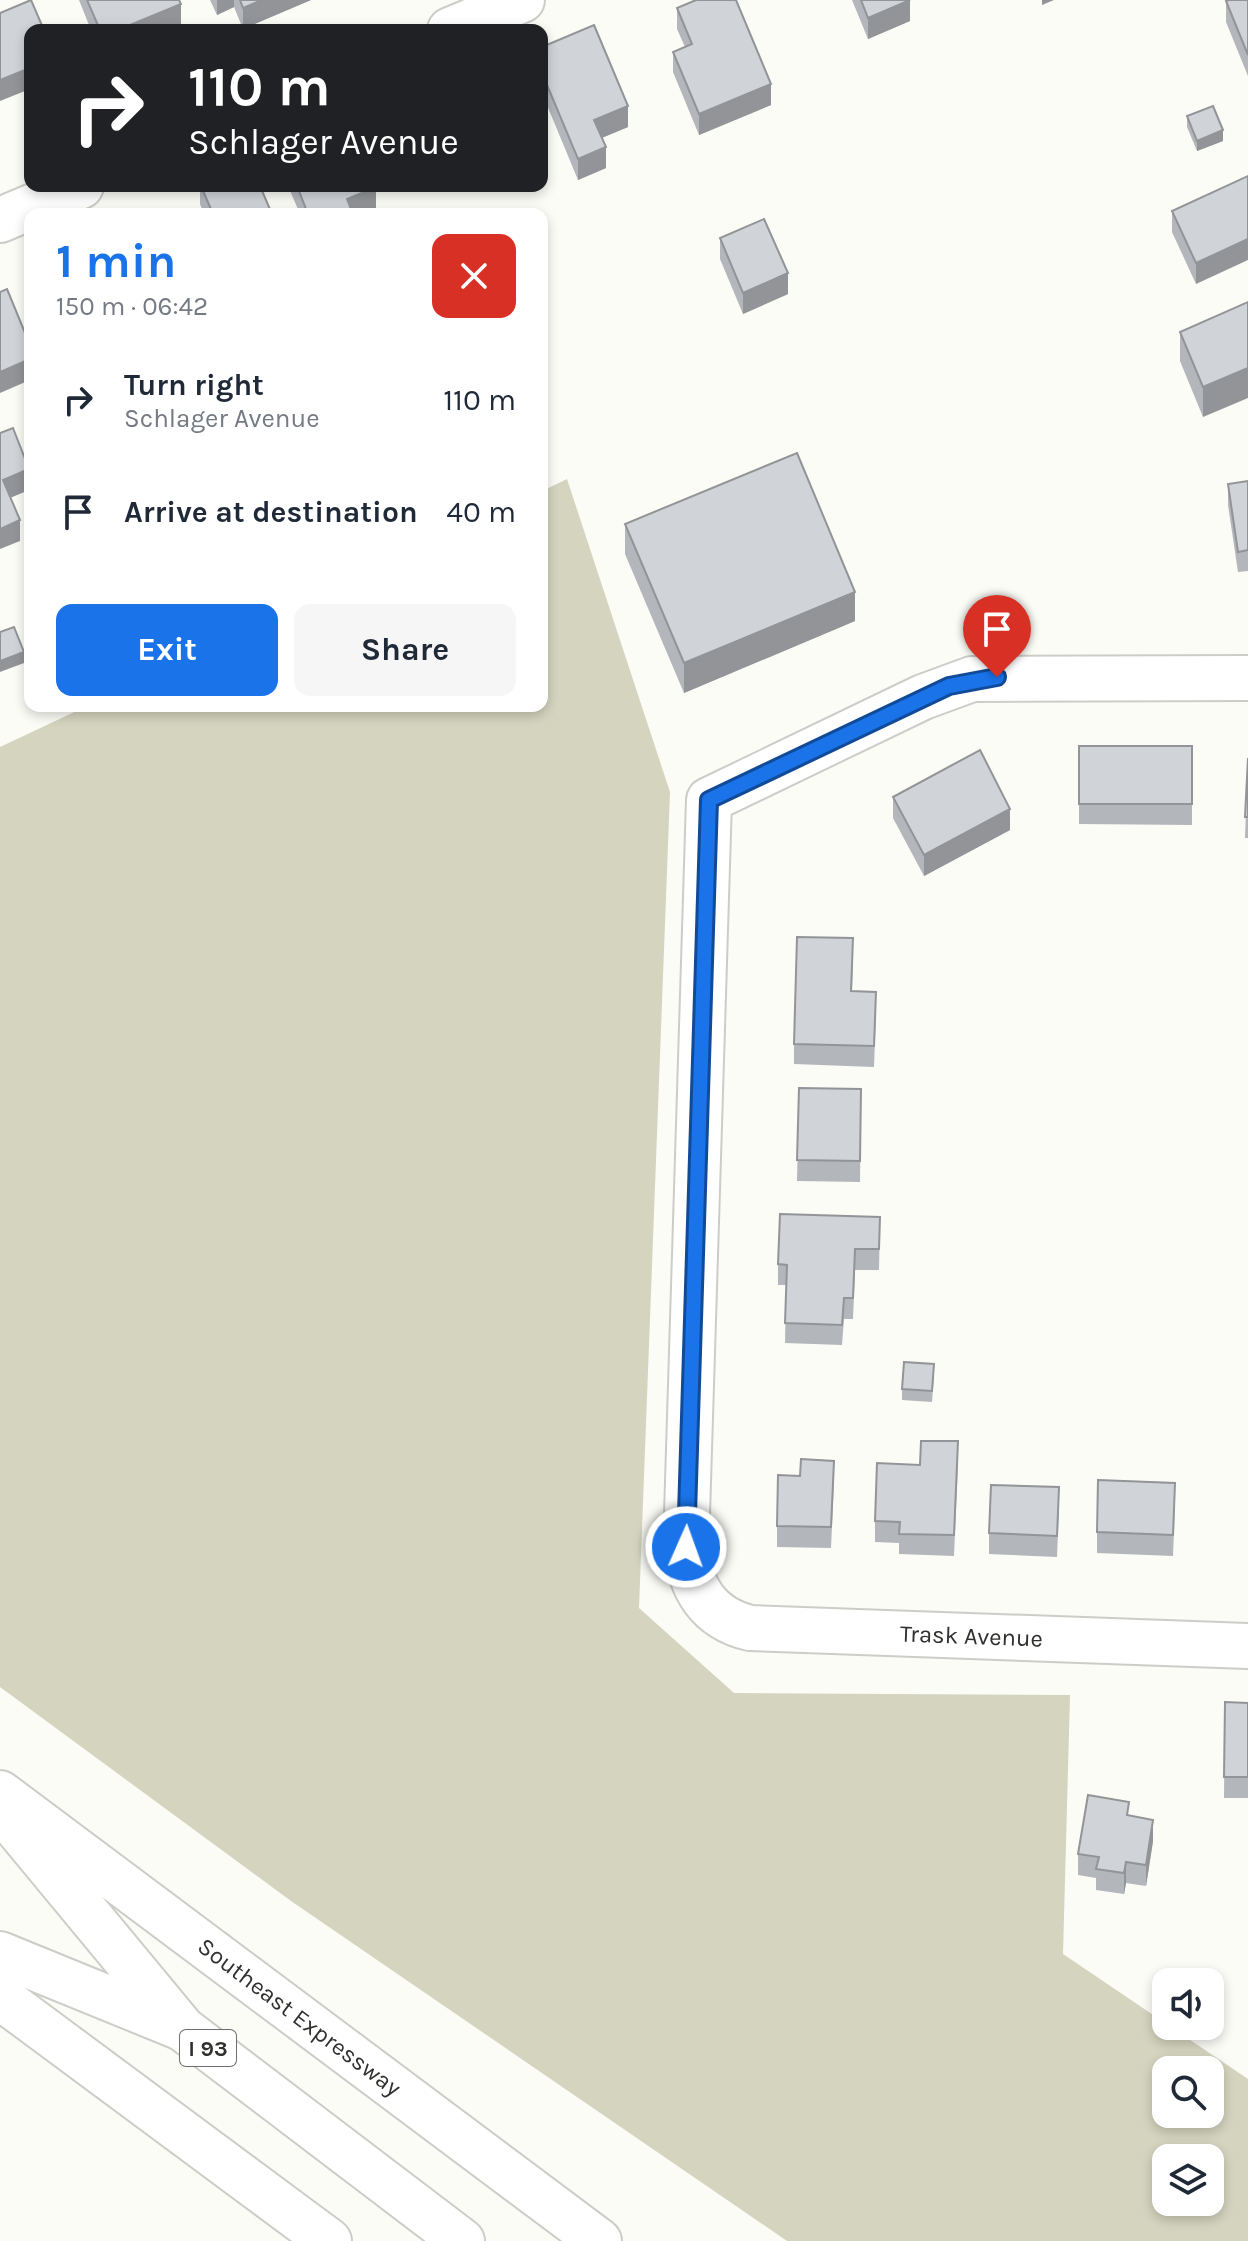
<!DOCTYPE html>
<html lang="en">
<head>
<meta charset="utf-8">
<style>
  :root { --surface:#fff; --page:#f6f6f7; --text:#1f2937; --muted:#747a83; --accent:#1a73e8 }
  body { margin:0; font-family:Karla,sans-serif; background:var(--page); color:var(--text); height:100vh; display:flex; flex-direction:column; font-size:30px; white-space:nowrap }
  * { box-sizing:border-box; margin:0 }
  p { font-size:26px; color:var(--muted) }
  .icon { flex:none; width:44px; height:44px; fill:none; stroke:currentColor; stroke-width:2; stroke-linecap:round; stroke-linejoin:round }
  .map { position:relative; flex:1; overflow:hidden }
  .side { position:absolute; left:24px; top:208px; width:524px; height:504px; display:flex; flex-direction:column; background:var(--surface); border-radius:16px; box-shadow:0 4px 12px #0003 }
  .side>* { flex:none }
  .banner { position:absolute; left:24px; top:24px; width:524px; height:168px; border-radius:16px; box-shadow:0 4px 12px #0003; background:#202124; color:#fff; overflow:hidden }
  .controls { position:absolute; left:1152px; top:1968px; display:grid; gap:16px }
  .controls a { display:grid; place-items:center; width:72px; height:72px; border-radius:16px; background:var(--surface); box-shadow:0 4px 12px #0003; font-size:40px }
  .pin { position:absolute; display:grid; place-items:center; width:68px; height:68px; color:#fff; margin:-82px -34px; border-radius:50% 50% 50% 0; rotate:-45deg; box-shadow:0 0 8px #0007 }
  .pin .icon { rotate:45deg }
  .me { position:absolute; width:88px; margin:-44px; rotate:2deg; stroke-linejoin:round; filter:drop-shadow(0 0 6px #0008) }
  .turn { display:flex; align-items:center; gap:28px; height:168px; padding:0 32px; font-size:36px }
  .turn .icon { width:104px; height:104px; stroke-width:2.5 }
  .turn b { display:block; font-size:56px; line-height:68px }
  .round { display:grid; place-items:center; flex:none; width:84px; height:84px; border-radius:16px; background:var(--page) }
  .overview { display:flex; align-items:center; justify-content:space-between; height:136px; padding:0 32px }
  h1 { font-size:48px; font-weight:700; line-height:60px; color:var(--accent) }
  .cta { display:flex; gap:16px; margin-top:auto; padding:16px 32px }
  .cta a { flex:1; height:92px; border-radius:16px; background:var(--accent); color:#fff; font-size:32px; font-weight:700; line-height:92px; text-align:center }
  .cta a+a { background:var(--page); color:var(--text) }
  ul { padding:0; list-style:none }
  li { display:flex; align-items:center; gap:24px; height:112px; padding:0 32px }
  li div { flex:1 }
  li b { display:block; font-size:30px }
  li em { font-style:normal }
  .map>svg:first-child { display:block }
  .green { fill:#d4d4bf; fill-rule:evenodd }
  .lines { fill:none; stroke-linecap:round; stroke-linejoin:round }
  .street-casing { stroke:#cdcdc8; stroke-width:48 }
  .highway-casing { stroke:#cdcdc8; stroke-width:48 }
  .street { stroke:#fff; stroke-width:44 }
  .highway { stroke:#fff; stroke-width:44 }
  .wall { fill:#b3b6ba }
  .shaded-wall { fill:#929497 }
  .building { fill:#d0d4d8; stroke:#929497; stroke-width:2 }
  .route-casing { stroke:#114b97; stroke-width:20 }
  .route { stroke:#1a73e8; stroke-width:14 }
  .labels { text-anchor:middle; stroke-width:6; stroke-linejoin:round; paint-order:stroke }
  .shield { fill:#fff; stroke:#6e6e6d; stroke-width:2 }
  .shield-label { font-size:22px; font-weight:bold; fill:#30302e }
  .street-label { font-size:24px; fill:#30302e; stroke:#fff }
</style>
</head>
<body>
<div class="map">
<svg width="1248" height="2241" viewBox="0 0 1248 2241">
  <rect width="100%" height="100%" fill="#fbfcf6"/>
  <!-- green -->
  <path class="green" d="M567 479 670 792 639 1608 734 1693 1070 1695 1063 1954 1248 2079V2241H787L291 1901 0 1687V747L87 706H542V491ZM1166 2070H1210V2114H1166ZM1166 2158H1210V2202H1166Z"/>
  <g class="lines">
    <defs>
      <g id="street">
        <path d="M450 30 522 0"/>
        <path d="M0 220 81 186"/>
        <path id="s1" d="M1248 678 972 679 923 697 709 800 686 1547C690 1588 708 1618 750 1628L1248 1646"/>
      </g>
      <g id="highway">
        <path id="s2" d="M0 1793 599 2241"/>
        <path d="M15 1826 183 2029 462 2241"/>
        <path d="M0 1954 179 2027"/>
        <path d="M0 1997 329 2241"/>
      </g>
    </defs>
    <!-- street casing -->
    <use href="#street" class="street-casing"/>
    <!-- highway casing -->
    <use href="#highway" class="highway-casing"/>
    <!-- street -->
    <use href="#street" class="street"/>
    <!-- highway -->
    <use href="#highway" class="highway"/>
  </g>
  <!-- wall -->
  <g class="wall">
    <path d="M79 0H179L181 24 167 30H91Z"/>
    <path d="M210 0H311L243 29 234 7 217 15Z"/>
    <path d="M852 0H910V21L868 39Z"/>
    <path d="M1248 0V76L1226 22V1Z"/>
    <path d="M677 8 771 105 699 135 673 72V52L685 47 677 29Z"/>
    <path d="M542 47 628 127 602 138 606 168 578 180 542 93Z"/>
    <path d="M1187 116 1223 141 1197 151 1187 127Z"/>
    <path d="M1248 176 1196 284 1172 232V211Z"/>
    <path d="M200 186H260L272 214H204L200 204Z"/>
    <path d="M288 186H376V208L361 214H300Z"/>
    <path d="M720 238 788 294 743 314 720 259Z"/>
    <path d="M1248 302 1203 417 1180 361V332Z"/>
    <path d="M1248 481V571L1238 572 1228 505V484Z"/>
    <path d="M625 524 855 621 684 693 625 554Z"/>
    <path d="M1079 746H1192V825L1079 824Z"/>
    <path d="M1248 758V838H1245Z"/>
    <path d="M893 797 1010 830 924 876 893 818Z"/>
    <path d="M853 959 852 991 876 1013 874 1067 794 1064V1044Z"/>
    <path d="M799 1088 861 1089 860 1182 797 1181Z"/>
    <path d="M880 1217 879 1270H855L853 1319H844L842 1345 785 1343 786 1285H778V1264Z"/>
    <path d="M934 1375 932 1402 902 1400V1389Z"/>
    <path d="M958 1462 954 1556 899 1554V1543L875 1542V1521L920 1465Z"/>
    <path d="M800 1476 834 1481 831 1548 777 1547V1526Z"/>
    <path d="M1175 1504 1173 1556 1097 1553V1532Z"/>
    <path d="M1059 1508 1057 1557 989 1554V1533Z"/>
    <path d="M1225 1702 1248 1703V1798H1224Z"/>
    <path d="M1129 1816 1153 1841 1146 1886 1126 1883 1124 1894 1096 1890V1878L1078 1875V1854Z"/>
  </g>
  <!-- shaded-wall -->
  <g class="shaded-wall">
    <path d="M217 0H234V7L217 15Z"/>
    <path d="M262 0H311L243 29V8Z"/>
    <path d="M910 0V21L868 39V18Z"/>
    <path d="M1042 0H1054L1042 5Z"/>
    <path d="M181 4V24L167 30H118Z"/>
    <path d="M30 68V89L0 101V80Z"/>
    <path d="M771 84V105L699 135V114Z"/>
    <path d="M628 106V127L594 141V120Z"/>
    <path d="M1223 130V141L1197 151V141Z"/>
    <path d="M606 147V168L578 180V159Z"/>
    <path d="M376 187V208L361 214H347V199Z"/>
    <path d="M1248 239V260L1196 284V263Z"/>
    <path d="M788 273V294L743 314V293Z"/>
    <path d="M30 359V380L0 393V372Z"/>
    <path d="M1248 368V398L1203 417V387Z"/>
    <path d="M29 469V490L3 501V480Z"/>
    <path d="M20 520V541L0 549V529Z"/>
    <path d="M855 592V621L684 693V663Z"/>
    <path d="M24 652V663L0 672V661Z"/>
    <path d="M1010 809V830L924 876V855Z"/>
    <path d="M1153 1820V1841L1146 1886V1865Z"/>
    <path d="M1126 1862V1883L1124 1894V1873Z"/>
  </g>
  <!-- building -->
  <g class="building">
    <path d="M31 0 44 30H30V68L0 80V13Z"/>
    <path d="M87 0H179L181 4 118 30H100Z"/>
    <path d="M240 0H262L243 8Z"/>
    <path d="M696 0H736L771 84 699 114 673 52 692 44 677 8Z"/>
    <path d="M861 0H910L868 18Z"/>
    <path d="M1229 0H1248V55L1226 1Z"/>
    <path d="M594 25 628 106 594 120 606 147 578 159 542 73V47Z"/>
    <path d="M1213 106 1223 130 1197 141 1187 116Z"/>
    <path d="M1248 176V239L1196 263 1172 211Z"/>
    <path d="M201 186H260L272 214H213Z"/>
    <path d="M297 186H376V187L347 199 353 214H308Z"/>
    <path d="M764 219 788 273 743 293 720 238Z"/>
    <path d="M7 289 30 345V359L0 372V292Z"/>
    <path d="M1248 302V368L1203 387 1180 332Z"/>
    <path d="M13 428 29 469 3 480 20 520 0 529V433Z"/>
    <path d="M797 453 855 592 684 663 625 524Z"/>
    <path d="M1248 481V550L1238 552 1228 484Z"/>
    <path d="M14 627 24 652 0 661V632Z"/>
    <rect x="1079" y="746" width="113" height="58"/>
    <path d="M980 750 1010 809 924 855 893 797Z"/>
    <path d="M1248 758V817H1245Z"/>
    <path d="M797 937 853 938 851 991 876 992 874 1046 794 1044Z"/>
    <path d="M799 1088 861 1089 860 1161 797 1160Z"/>
    <path d="M780 1214 880 1217 879 1249H855L853 1298H844L842 1325 785 1323 787 1265 778 1264Z"/>
    <path d="M904 1362 934 1364 932 1391 902 1389Z"/>
    <path d="M921 1441H958L954 1535 899 1534 900 1522 875 1521 877 1463 920 1465Z"/>
    <path d="M801 1459 834 1461 831 1527 777 1526 778 1475 800 1476Z"/>
    <path d="M1098 1480 1175 1483 1173 1535 1097 1532Z"/>
    <path d="M991 1485 1059 1487 1057 1536 989 1533Z"/>
    <path d="M1225 1702 1248 1703V1777H1224Z"/>
    <path d="M1088 1795 1129 1802 1127 1815 1153 1820 1146 1865 1126 1862 1124 1873 1096 1869 1099 1857 1078 1854Z"/>
  </g>
  <g class="lines">
    <defs>
      <path id="route" d="M686 1547 709 800 949 686 997 677"/>
    </defs>
    <!-- route casing -->
    <use href="#route" class="route-casing"/>
    <!-- route -->
    <use href="#route" class="route"/>
  </g>
  <g class="labels">
    <!-- shield labels -->
    <rect class="shield" x="180" y="2030" width="56" height="36" rx="6"/>
    <g class="shield-label">
      <text x="208" y="2056">I 93</text>
    </g>
    <!-- street labels -->
    <g class="street-label">
      <text dy="8" stroke="none"><textPath href="#s1" startOffset="1646">Trask Avenue</textPath></text>
      <text dy="8" stroke="none"><textPath href="#s2" startOffset="374">Southeast Expressway</textPath></text>
    </g>
  </g>
</svg>
<div class="controls">
<a><svg class="icon" aria-label="sound" viewBox="0 0 24 24"><path d="M4 9h4l5-4v14l-5-4H4zM17 9q2 3 0 6"/></svg></a>
<a><svg class="icon" aria-label="search" viewBox="0 0 24 24"><circle cx="10" cy="10" r="6"/><path d="M15 15l6 6"/></svg></a>
<a><svg class="icon" aria-label="layers" viewBox="0 0 24 24"><path d="M12 4l9 5-9 5-9-5zM3 14l9 5 9-5"/></svg></a>
</div>
<div class="pin" style="left:997px;top:677px;background:#d93025"><svg class="icon" aria-label="arrive" viewBox="0 0 24 24"><path d="M6 21V4h12l-3 4 3 4H6"/></svg></div>
<svg class="me" style="left:686px;top:1547px" viewBox="-20 -20 40 40"><circle r="17" fill="#1a73e8" stroke="#fff" stroke-width="3"/><path d="M0-11L8 9 0 5-8 9z" fill="#fff"/></svg>
<div class="banner">
<div class="turn"><svg class="icon" aria-label="right" viewBox="0 0 24 24"><path d="M7 20v-9h11M14 6l5 5-5 5"/></svg><div><b>110 m</b>Schlager Avenue</div></div>
</div>
<section class="side">
<div class="overview"><div><h1>1 min</h1><p>150 m · 06:42</p></div><a class="round" style="background:#d93025;color:#fff"><svg class="icon" aria-label="close" viewBox="0 0 24 24"><path d="M6 6l12 12M18 6L6 18"/></svg></a></div>
<ul>
<li><svg class="icon" aria-label="right" viewBox="0 0 24 24"><path d="M7 20v-9h11M14 6l5 5-5 5"/></svg><div><b>Turn right</b><p>Schlager Avenue</p></div><em>110 m</em></li>
<li><svg class="icon" aria-label="arrive" viewBox="0 0 24 24"><path d="M6 21V4h12l-3 4 3 4H6"/></svg><div><b>Arrive at destination</b></div><em>40 m</em></li>
</ul>
<div class="cta"><a>Exit</a><a>Share</a></div>
</section>
</div>
</body>
</html>
